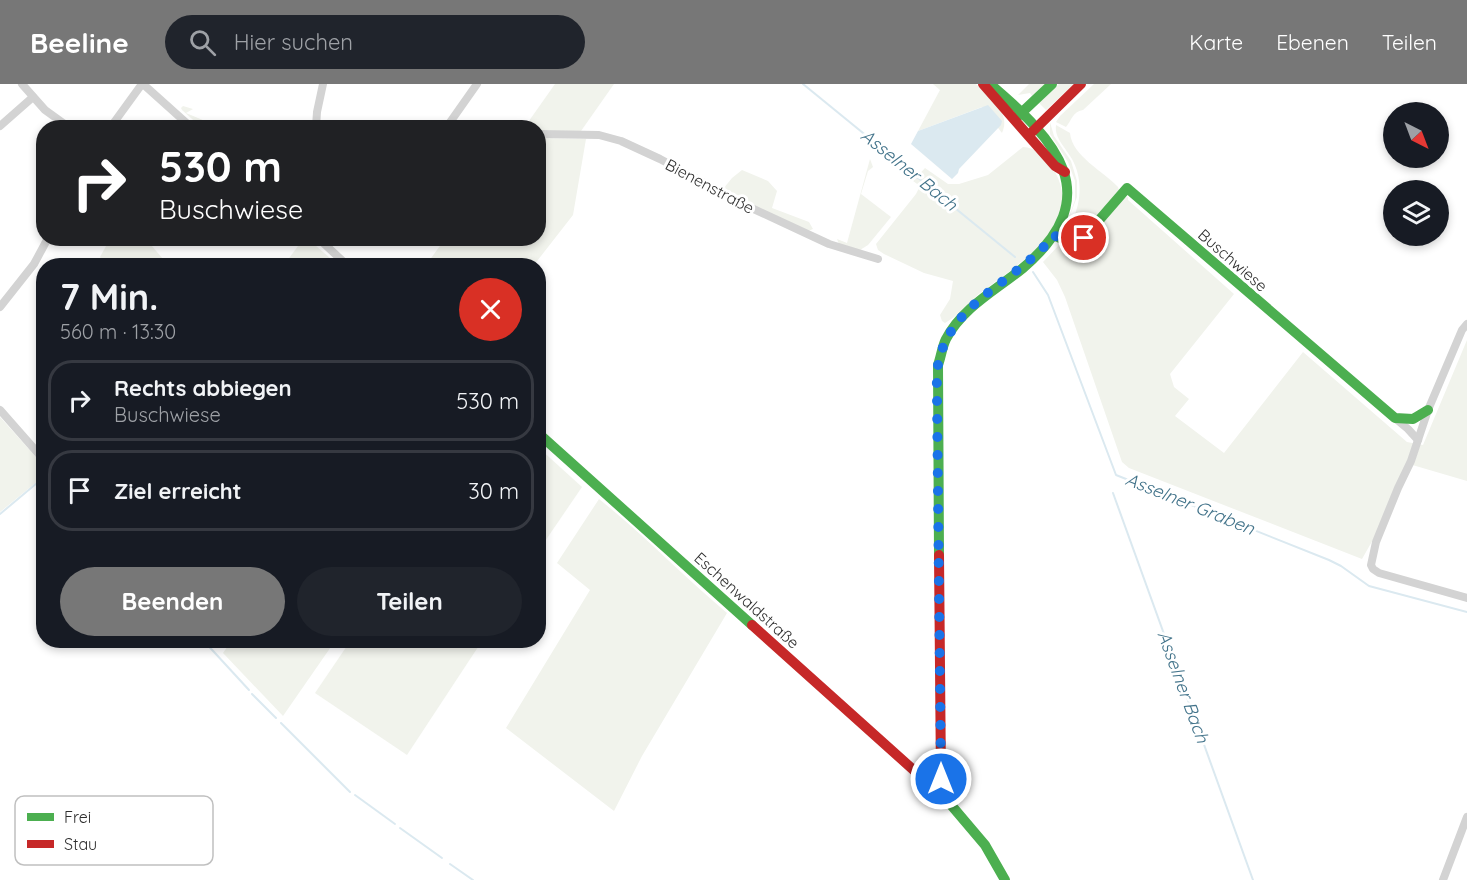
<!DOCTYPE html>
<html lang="de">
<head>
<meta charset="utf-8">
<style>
  :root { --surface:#171b24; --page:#20242c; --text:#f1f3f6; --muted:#9ea1a6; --line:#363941; --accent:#777 }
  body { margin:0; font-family:Quicksand,sans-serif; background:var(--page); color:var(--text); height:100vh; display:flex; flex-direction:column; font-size:22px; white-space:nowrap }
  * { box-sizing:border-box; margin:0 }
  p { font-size:20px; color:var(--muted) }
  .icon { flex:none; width:33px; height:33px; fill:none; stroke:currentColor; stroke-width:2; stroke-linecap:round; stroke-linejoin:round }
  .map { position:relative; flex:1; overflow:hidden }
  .sheet { position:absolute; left:36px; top:174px; width:510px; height:390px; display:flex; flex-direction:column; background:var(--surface); border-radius:24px; box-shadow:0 3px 9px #0003 }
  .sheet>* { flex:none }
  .banner { position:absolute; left:36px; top:36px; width:510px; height:126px; border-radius:24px; box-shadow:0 3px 9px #0003; background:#202124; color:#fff; overflow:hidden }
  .needle { width:39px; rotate:138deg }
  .fabs { position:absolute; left:1383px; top:18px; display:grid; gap:12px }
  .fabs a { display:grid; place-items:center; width:66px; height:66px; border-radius:50%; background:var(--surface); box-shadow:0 3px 9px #0003; font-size:30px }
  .pin { position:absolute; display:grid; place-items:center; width:51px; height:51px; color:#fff; margin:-26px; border:3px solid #fff; border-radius:50%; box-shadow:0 2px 6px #0007 }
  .me { position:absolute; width:66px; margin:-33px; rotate:0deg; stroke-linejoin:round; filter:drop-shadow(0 0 4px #0008) }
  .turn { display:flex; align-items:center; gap:21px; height:126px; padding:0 24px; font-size:27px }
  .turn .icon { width:78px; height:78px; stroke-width:2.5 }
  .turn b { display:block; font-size:42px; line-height:51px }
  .round { display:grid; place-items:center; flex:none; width:63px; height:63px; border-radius:32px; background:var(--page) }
  .head { display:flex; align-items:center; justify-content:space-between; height:102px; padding:0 24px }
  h1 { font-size:36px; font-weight:800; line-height:45px }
  .primary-button { display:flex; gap:12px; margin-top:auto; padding:12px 24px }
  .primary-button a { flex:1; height:69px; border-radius:36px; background:var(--accent); color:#fff; font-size:24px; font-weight:800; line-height:69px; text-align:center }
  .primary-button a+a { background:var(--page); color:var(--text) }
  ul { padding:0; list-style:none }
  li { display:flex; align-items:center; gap:18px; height:81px; margin:0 12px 9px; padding:0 12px; border:3px solid var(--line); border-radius:24px }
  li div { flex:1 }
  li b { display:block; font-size:22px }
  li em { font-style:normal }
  header { display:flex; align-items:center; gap:36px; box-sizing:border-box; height:84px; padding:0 30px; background:var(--accent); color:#fff }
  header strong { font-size:28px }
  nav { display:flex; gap:33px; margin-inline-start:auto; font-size:21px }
  .search { width:420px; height:54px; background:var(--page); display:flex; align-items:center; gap:15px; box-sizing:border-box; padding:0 21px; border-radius:33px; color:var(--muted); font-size:22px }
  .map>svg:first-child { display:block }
  .green { fill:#f1f3ec }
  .water { fill:#dbe9f0 }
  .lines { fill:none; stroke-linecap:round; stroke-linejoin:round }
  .stream { stroke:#dbe9f0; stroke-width:2 }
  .street { stroke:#d3d3d3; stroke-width:8 }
  .fast { stroke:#4caf50; stroke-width:10 }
  .jam { stroke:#c62828; stroke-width:10 }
  .route { stroke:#1a73e8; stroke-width:10; stroke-dasharray:0 18 }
  .labels { text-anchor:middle; stroke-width:6; stroke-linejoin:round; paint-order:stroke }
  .street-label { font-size:16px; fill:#2e2e2e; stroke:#fff }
  .water-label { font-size:18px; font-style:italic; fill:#42738a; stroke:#fff }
  .key { fill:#fff; stroke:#c0c0c0; stroke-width:1.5 }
  .key-label { font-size:16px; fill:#2e2e2e }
</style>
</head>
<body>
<header>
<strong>Beeline</strong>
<div class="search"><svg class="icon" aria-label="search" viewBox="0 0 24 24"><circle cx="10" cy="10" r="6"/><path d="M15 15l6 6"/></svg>Hier suchen</div>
<nav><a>Karte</a><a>Ebenen</a><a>Teilen</a></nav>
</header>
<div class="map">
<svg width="1467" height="796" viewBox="0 0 1467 796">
  <rect width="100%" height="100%" fill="#fff"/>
  <!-- green -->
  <g class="green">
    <path d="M555 0H614L581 47H539L538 44H524Z"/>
    <path d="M933 0H976C989 13 1012 29 1002 49L982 23 918 47 940 6Z"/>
    <path d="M1029 0H1045L1032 12 1030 9 1018 11Z"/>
    <path d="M1059 0H1074L1046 26 1039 19Z"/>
    <path d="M1094 0H1111L1083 26C1072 28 1072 36 1066 43L1056 38 1060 32Z"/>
    <path d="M183 22 193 25 186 29 210 39 218 36 210 43H201L182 26 181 24Z"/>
    <path d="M1050 38 1054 52 1071 77 1077 97V113L1064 147 1075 116V97L1068 78 1050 50Z"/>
    <path d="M1056 41 1070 49C1072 72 1103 87 1118 103L1119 106 1078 155 1064 152C1067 146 1071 141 1073 135 1082 116 1082 93 1072 75 1066 64 1054 54 1056 41Z"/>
    <path d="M539 54 586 55 573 131 534 181H426L445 155 538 154Z"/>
    <path d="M1023 63C1035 63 1046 73 1052 83 1089 139 1017 181 980 209 969 218 958 232 945 239L942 237 940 231 950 215 953 197 924 189 884 170 878 166 876 160 916 110 920 102 913 97 925 84 948 100H959L988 91Z"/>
    <path d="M870 75 873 83 868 87 861 110 891 133 868 161 860 166 839 160 837 155 847 159Z"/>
    <path d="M742 86 768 97 777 107 772 124 809 138 813 145 808 147 766 128 723 105 732 94Z"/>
    <path d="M1128 113V116L1234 210 1170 290 1174 303 1189 315 1175 332 1224 369 1303 268 1407 358 1423 361 1467 256V397L1409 380 1387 431 1362 475 1129 384 1122 378 1065 213 1057 196 1043 178 1060 160 1070 163 1124 114Z"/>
    <path d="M304 154 308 155 338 181H284Z"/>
    <path d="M110 155H146L168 181H106L100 173Z"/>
    <path d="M0 333 44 382 43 389 39 396 0 428Z"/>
    <path d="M539 364 582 403 539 466Z"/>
    <path d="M599 415C644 451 683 492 727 529L642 672 614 727 506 644 590 506 557 479Z"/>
    <path d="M232 556H335V557L283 632 223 569Z"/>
    <path d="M351 556H482V557L407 671 315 609Z"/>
  </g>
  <!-- water -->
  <path class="water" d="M988 21 1002 37 1001 41 959 85 958 89 952 95 911 60 918 47Z"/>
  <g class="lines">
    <!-- stream -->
    <g class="stream">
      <path d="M803 0 1015 173"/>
      <path d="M905 91 917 94"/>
      <path d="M1033 188 1048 211 1116 391 1329 476 1341 482 1369 502 1467 528"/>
      <path d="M1113 409 1253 796"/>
      <path d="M0 430 37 399"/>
      <path d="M203 556 249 606"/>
      <path d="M252 610 276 634"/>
      <path d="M281 639 350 708"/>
      <path d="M355 711 395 740"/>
      <path d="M400 744 442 774"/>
      <path d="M450 780 473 796"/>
    </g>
    <!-- street -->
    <g class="street">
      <path d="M22 0 45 26 70 44"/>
      <path d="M143 0 192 44"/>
      <path d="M0 42 33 13"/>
      <path d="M316 43 317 28 323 0"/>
      <path d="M110 44 142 0"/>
      <path d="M219 44 234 40 326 44"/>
      <path d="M446 44 477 0"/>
      <path d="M538 50 599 51 621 57 660 75 745 121 829 160 878 175"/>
      <path d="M318 154 348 182"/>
      <path d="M0 223 34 180 48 154"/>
      <path d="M1467 240 1462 246 1428 326 1411 377 1398 404 1376 458 1371 481 1373 485 1379 489 1467 514"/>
      <path d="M0 326 44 376"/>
      <path d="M1396 335 1408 345 1418 356"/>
      <path d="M1443 796 1467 733"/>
    </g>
    <!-- fast -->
    <g class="fast">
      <path d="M1018 32 1052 0"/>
      <path d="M1054 151 1070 159 1081 157 1127 104 1395 334 1413 335 1428 326"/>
      <path d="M538 349 752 541"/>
      <path d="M939 471 938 281C941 273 942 263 946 255 963 223 996 206 1023 184 1108 112 1056 56 990 0"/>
      <path d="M946 715 985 761 1005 796"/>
    </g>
    <!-- jam -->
    <g class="jam">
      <path d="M983 0 1055 82 1065 88"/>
      <path d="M1032 48 1081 0"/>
      <path d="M939 471 941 695 946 715"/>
      <path d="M752 541 918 690 925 694 941 695"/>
    </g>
  </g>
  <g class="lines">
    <!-- route -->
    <path class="route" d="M941 695 937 313C937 301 936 288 939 276 953 216 1020 196 1054 151 1065 158 1073 163 1084 154"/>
  </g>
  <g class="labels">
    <!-- street labels -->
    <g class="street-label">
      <text transform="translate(710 102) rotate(28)" y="6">Bienenstraße</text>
      <text transform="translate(1233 176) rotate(41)" y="6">Buschwiese</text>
      <text transform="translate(747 516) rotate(42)" y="6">Eschenwaldstraße</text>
    </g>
    <!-- water labels -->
    <g class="water-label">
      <text transform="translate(909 86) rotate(39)" y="6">Asselner Bach</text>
      <text transform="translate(1190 420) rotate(22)" y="6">Asselner Graben</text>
      <text transform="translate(1183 603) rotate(70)" y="6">Asselner Bach</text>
    </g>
  </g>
  <!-- legend -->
  <rect x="15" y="712" width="198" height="69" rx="9" class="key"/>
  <rect x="27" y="729" width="27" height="8" fill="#4caf50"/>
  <rect x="27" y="756" width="27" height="8" fill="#c62828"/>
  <g class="key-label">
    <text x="64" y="739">Frei</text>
    <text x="64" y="766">Stau</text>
  </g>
</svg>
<div class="fabs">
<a><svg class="needle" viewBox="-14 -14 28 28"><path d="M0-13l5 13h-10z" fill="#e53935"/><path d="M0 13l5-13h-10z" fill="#9ea1a6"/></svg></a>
<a><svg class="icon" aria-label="layers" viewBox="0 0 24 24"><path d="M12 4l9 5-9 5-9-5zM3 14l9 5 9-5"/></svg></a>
</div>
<div class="pin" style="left:1084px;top:154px;background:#d93025"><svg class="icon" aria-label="arrive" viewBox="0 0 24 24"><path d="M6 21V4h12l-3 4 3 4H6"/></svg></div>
<svg class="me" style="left:941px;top:695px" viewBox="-20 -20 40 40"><circle r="17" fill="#1a73e8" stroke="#fff" stroke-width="3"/><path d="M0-11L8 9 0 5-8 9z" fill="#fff"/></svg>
<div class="banner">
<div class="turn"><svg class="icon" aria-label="right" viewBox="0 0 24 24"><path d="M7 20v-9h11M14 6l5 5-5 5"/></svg><div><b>530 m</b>Buschwiese</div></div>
</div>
<section class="sheet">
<div class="head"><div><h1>7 Min.</h1><p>560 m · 13:30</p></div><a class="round" style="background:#d93025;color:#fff"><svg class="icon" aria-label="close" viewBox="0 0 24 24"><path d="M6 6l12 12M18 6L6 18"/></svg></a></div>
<ul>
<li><svg class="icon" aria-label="right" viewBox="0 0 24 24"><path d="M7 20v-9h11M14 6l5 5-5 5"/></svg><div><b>Rechts abbiegen</b><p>Buschwiese</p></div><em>530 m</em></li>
<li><svg class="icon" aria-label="arrive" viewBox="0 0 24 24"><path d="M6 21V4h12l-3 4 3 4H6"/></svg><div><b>Ziel erreicht</b></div><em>30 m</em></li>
</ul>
<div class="primary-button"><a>Beenden</a><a>Teilen</a></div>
</section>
</div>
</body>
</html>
